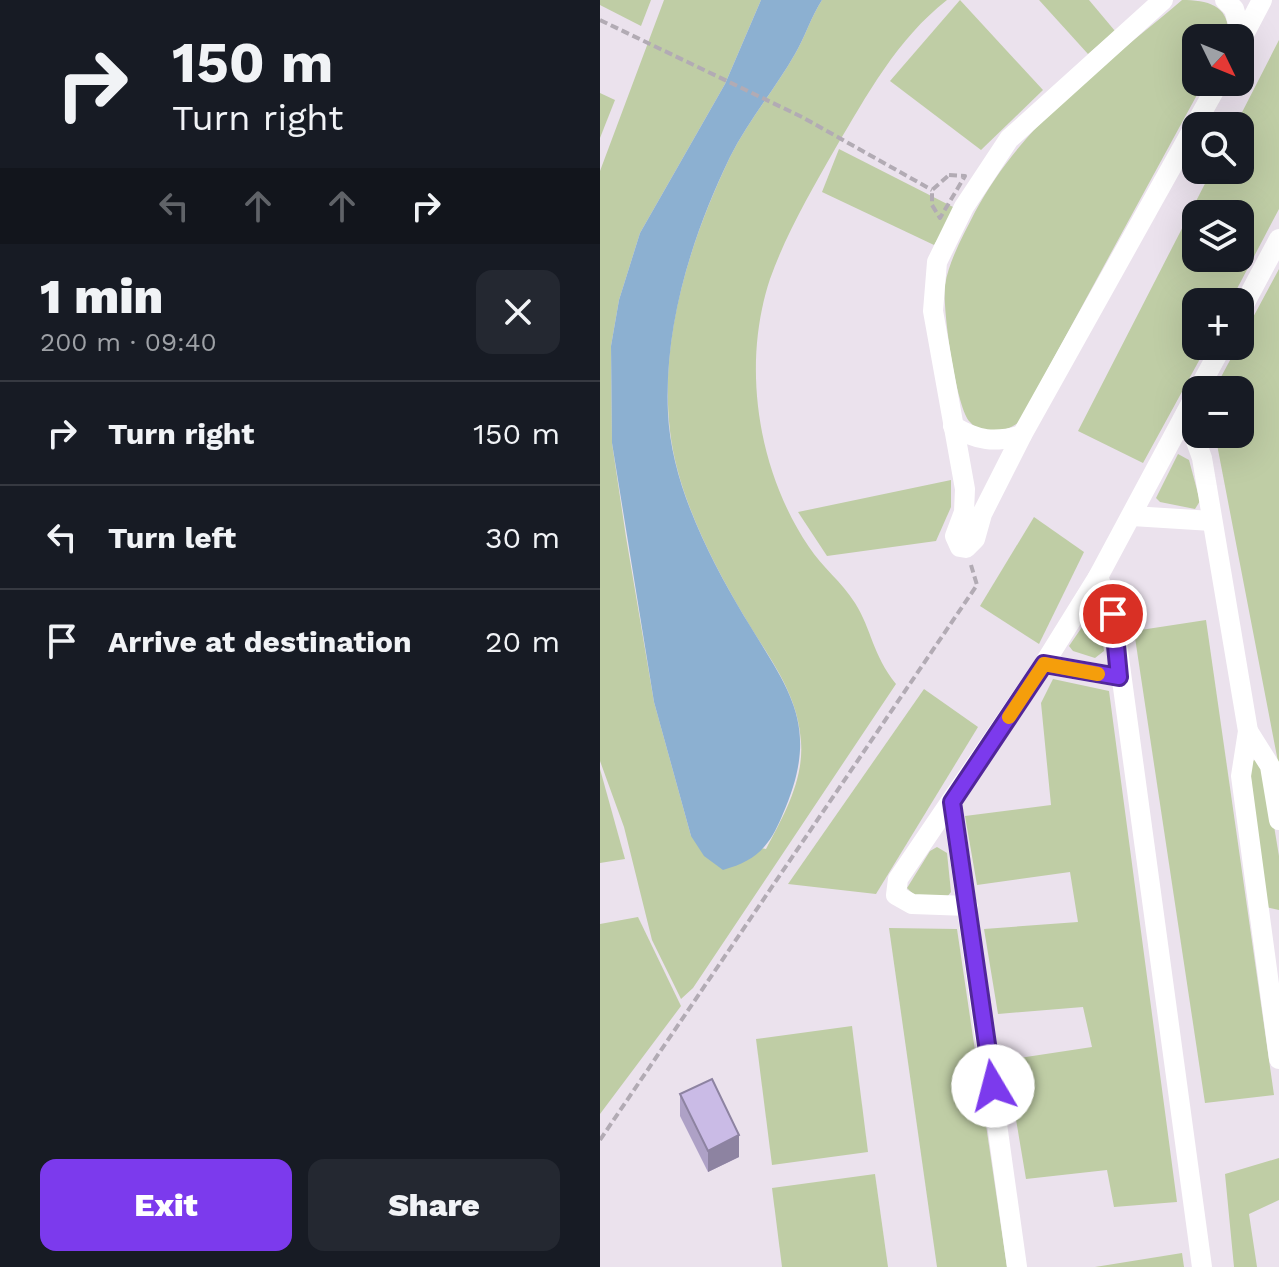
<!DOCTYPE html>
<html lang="en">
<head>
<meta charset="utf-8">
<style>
  :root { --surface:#171b24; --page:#242831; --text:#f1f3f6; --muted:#9ea1a6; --line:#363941; --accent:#7c3aed }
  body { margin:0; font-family:"Work Sans",sans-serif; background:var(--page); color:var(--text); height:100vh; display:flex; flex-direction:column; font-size:30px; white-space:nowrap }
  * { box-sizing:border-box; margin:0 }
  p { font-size:26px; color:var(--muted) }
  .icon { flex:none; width:44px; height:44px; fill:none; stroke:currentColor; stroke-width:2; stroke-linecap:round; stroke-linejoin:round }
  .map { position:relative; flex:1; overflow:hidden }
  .side { display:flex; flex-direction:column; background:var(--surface); width:600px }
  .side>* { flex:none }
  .guide { background:#171b24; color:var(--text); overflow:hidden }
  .needle { width:52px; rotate:133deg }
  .tools { position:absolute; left:582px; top:24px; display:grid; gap:16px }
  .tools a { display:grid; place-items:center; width:72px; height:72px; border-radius:16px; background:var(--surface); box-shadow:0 8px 32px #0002; font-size:40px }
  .pin { position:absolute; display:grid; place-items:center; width:68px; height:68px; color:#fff; margin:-34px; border:4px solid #fff; border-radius:50%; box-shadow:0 2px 8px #0007 }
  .me { position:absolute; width:88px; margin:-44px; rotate:352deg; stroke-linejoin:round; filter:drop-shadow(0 0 6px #0008) }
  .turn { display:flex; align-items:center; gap:28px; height:168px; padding:0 40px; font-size:36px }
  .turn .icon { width:104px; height:104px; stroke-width:2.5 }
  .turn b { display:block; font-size:56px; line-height:68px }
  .lanes { display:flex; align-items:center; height:76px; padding:0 40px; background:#0003; justify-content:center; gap:40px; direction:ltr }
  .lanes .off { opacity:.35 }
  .round { display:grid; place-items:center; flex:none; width:84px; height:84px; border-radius:16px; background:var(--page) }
  .head { display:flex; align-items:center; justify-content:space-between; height:136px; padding:0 40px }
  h1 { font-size:48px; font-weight:800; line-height:60px }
  .cta { display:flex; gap:16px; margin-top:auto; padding:16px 40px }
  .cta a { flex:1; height:92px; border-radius:16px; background:var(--accent); color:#fff; font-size:32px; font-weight:800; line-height:92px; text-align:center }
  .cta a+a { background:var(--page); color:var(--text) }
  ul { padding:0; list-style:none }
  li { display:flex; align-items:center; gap:24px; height:104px; padding:0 40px; border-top:2px solid var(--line) }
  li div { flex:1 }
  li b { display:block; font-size:30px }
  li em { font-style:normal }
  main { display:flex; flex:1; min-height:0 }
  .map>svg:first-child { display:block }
  .green { fill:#bfcda5; fill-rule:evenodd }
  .water { fill:#8cb0d1 }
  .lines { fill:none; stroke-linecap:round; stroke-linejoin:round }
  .path { stroke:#b2abb4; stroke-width:4; stroke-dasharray:8 4; stroke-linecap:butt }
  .street { stroke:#fff; stroke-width:20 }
  .wall { fill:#aea1c6 }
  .shaded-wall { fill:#8d83a1 }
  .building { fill:#cabbe6; stroke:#8d83a1; stroke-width:2 }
  .route-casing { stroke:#51269a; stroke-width:20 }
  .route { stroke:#7c3aed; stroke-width:14 }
  .slow { stroke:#f59e0b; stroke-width:14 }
</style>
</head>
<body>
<main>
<section class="side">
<div class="guide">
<div class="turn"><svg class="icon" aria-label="right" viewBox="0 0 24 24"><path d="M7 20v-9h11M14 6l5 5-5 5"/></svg><div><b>150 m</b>Turn right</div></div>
<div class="lanes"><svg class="icon off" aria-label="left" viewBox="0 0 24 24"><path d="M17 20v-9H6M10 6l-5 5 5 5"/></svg><svg class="icon off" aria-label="ahead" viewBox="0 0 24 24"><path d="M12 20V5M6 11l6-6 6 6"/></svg><svg class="icon off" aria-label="ahead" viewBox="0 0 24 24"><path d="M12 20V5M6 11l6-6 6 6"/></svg><svg class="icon" aria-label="right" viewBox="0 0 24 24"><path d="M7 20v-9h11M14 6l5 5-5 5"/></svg></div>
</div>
<div class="head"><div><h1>1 min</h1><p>200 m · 09:40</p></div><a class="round"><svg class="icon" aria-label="close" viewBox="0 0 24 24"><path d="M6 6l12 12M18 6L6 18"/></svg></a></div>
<ul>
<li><svg class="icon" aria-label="right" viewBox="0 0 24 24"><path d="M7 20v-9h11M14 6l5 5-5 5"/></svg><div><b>Turn right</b></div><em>150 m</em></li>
<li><svg class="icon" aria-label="left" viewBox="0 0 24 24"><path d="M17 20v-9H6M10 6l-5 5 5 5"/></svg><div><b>Turn left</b></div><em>30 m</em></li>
<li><svg class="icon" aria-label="arrive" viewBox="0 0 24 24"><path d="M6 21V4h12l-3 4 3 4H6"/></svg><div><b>Arrive at destination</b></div><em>20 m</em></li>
</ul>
<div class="cta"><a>Exit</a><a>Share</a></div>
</section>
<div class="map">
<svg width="679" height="1267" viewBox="0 0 679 1267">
  <rect width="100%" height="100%" fill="#ebe2ed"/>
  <!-- green -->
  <g class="green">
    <path d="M0 0H51L41 26 0 5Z"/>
    <path d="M64 0H161L125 84 40 233 19 300 11 346 12 443 26 537 54 702 91 836 166 849C183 817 204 780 201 742 198 692 168 657 144 616 112 562 77 494 70 431 59 337 90 241 130 157 148 121 175 89 195 54 205 37 211 17 222 0H347C297 39 267 95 235 149 211 191 186 234 170 279 141 366 158 472 209 547 222 567 242 582 255 603 272 630 272 654 296 684L93 988 81 999 52 940 24 827 0 761V171Z"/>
    <path d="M360 0 443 90 381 150 290 81Z"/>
    <path d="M439 0H489L515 31 488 54Z"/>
    <path d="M582 0C609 0 631 6 628 38H596V82H604L419 422C405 433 383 437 370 422 356 408 342 306 345 285 349 260 364 234 375 212 425 119 504 67 582 0Z"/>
    <path d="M679 40V209L630 302H596V346H607L543 463 478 431 612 170H640V126H635ZM596 214H640V258H596Z"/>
    <path d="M0 93 15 100 0 138Z"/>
    <path d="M239 149 357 209 334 245 222 192Z"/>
    <path d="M679 269V767L615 434H640V390H614Z"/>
    <path d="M578 454 589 460 600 501 595 509 560 502 556 498Z"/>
    <path d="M351 480V507L336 541 227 556 198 512Z"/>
    <path d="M434 517 484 552 439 644 380 606Z"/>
    <path d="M491 614 500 618 504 651 495 658 473 651 469 646Z"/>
    <path d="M606 620 674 1095 605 1103 534 631Z"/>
    <path d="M453 679 509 691 577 1202 514 1207 507 1170 426 1179 406 1060 492 1047 483 1007 398 1014 384 929 478 922 470 872 377 885 365 816 451 805 441 703Z"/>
    <path d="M324 689 378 727 276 894 188 884Z"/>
    <path d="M655 760 664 766 679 856V910L666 907 649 762Z"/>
    <path d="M0 769 25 859 0 863Z"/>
    <path d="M337 847 347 853 351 892 347 897 315 896 307 888 330 851Z"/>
    <path d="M38 917 81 1006 0 1114V924Z"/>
    <path d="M289 928 357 929 407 1267H337Z"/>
    <path d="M252 1026 268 1152 172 1165 156 1039Z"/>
    <path d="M679 1158V1200L649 1214 657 1267H634L625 1174Z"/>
    <path d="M275 1174 288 1267H182L172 1188Z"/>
    <path d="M582 1253 584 1267H495Z"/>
  </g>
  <!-- water -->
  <path class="water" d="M161 0H222C211 17 205 37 195 54 175 89 148 121 130 157 92 236 64 324 68 413 71 483 109 557 144 616 190 692 222 726 182 816 169 847 156 861 123 870L104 856 91 836 54 702 12 443 11 346 19 300 40 233 125 84Z"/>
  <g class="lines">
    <!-- path -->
    <g class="path">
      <path d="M0 20 202 117 332 190"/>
      <path d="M349 175 365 176 340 218 332 205V190Z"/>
      <path d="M0 1140 377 585 371 565"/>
    </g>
    <!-- street -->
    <g class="street">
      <path d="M563 0 409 139 364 207 337 262 333 311 365 489 364 512 355 536 360 547 366 548 375 539 382 514 422 435 619 82"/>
      <path d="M625 0 634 9 642 38"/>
      <path d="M640 42 662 0"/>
      <path d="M640 312 679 239"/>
      <path d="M598 390 622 346"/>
      <path d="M586 413 602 458 648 731 641 776 679 1059"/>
      <path d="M353 426C377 441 395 443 422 435"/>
      <path d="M532 516 612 521"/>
      <path d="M498 577 513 614 602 1267"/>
      <path d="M444 664 519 677"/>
      <path d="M648 731 670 766 679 820"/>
      <path d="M352 802 417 1267"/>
      <path d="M368 906 312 904 296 895 298 879 444 664 498 577 596 394"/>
    </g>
  </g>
  <!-- wall -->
  <path class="wall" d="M80 1094 139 1157 108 1172 80 1116Z"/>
  <!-- shaded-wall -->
  <path class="shaded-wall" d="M139 1135V1157L108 1172V1151Z"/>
  <!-- building -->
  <path class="building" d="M112 1079 139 1135 108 1151 80 1094Z"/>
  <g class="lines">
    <defs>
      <path id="route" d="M393 1086 352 802 444 664 519 677 513 614"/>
    </defs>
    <!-- route casing -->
    <use href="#route" class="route-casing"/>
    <!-- route -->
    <use href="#route" class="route"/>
    <!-- slow -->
    <path class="slow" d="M409 717 444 664 498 674"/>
  </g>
</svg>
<div class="tools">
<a><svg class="needle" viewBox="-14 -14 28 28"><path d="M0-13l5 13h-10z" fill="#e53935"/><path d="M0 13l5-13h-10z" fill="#9ea1a6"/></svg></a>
<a><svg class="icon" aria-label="search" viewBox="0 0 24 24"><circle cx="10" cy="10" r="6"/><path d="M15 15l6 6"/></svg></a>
<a><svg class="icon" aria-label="layers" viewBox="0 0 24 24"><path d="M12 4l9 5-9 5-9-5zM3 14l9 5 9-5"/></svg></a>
<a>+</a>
<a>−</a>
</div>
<div class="pin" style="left:513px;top:614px;background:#d93025"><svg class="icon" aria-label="arrive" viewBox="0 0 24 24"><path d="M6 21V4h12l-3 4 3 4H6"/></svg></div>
<svg class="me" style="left:393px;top:1086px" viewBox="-20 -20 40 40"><circle r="19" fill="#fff"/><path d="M0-13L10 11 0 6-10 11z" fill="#7c3aed"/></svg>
</div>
</main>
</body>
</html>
